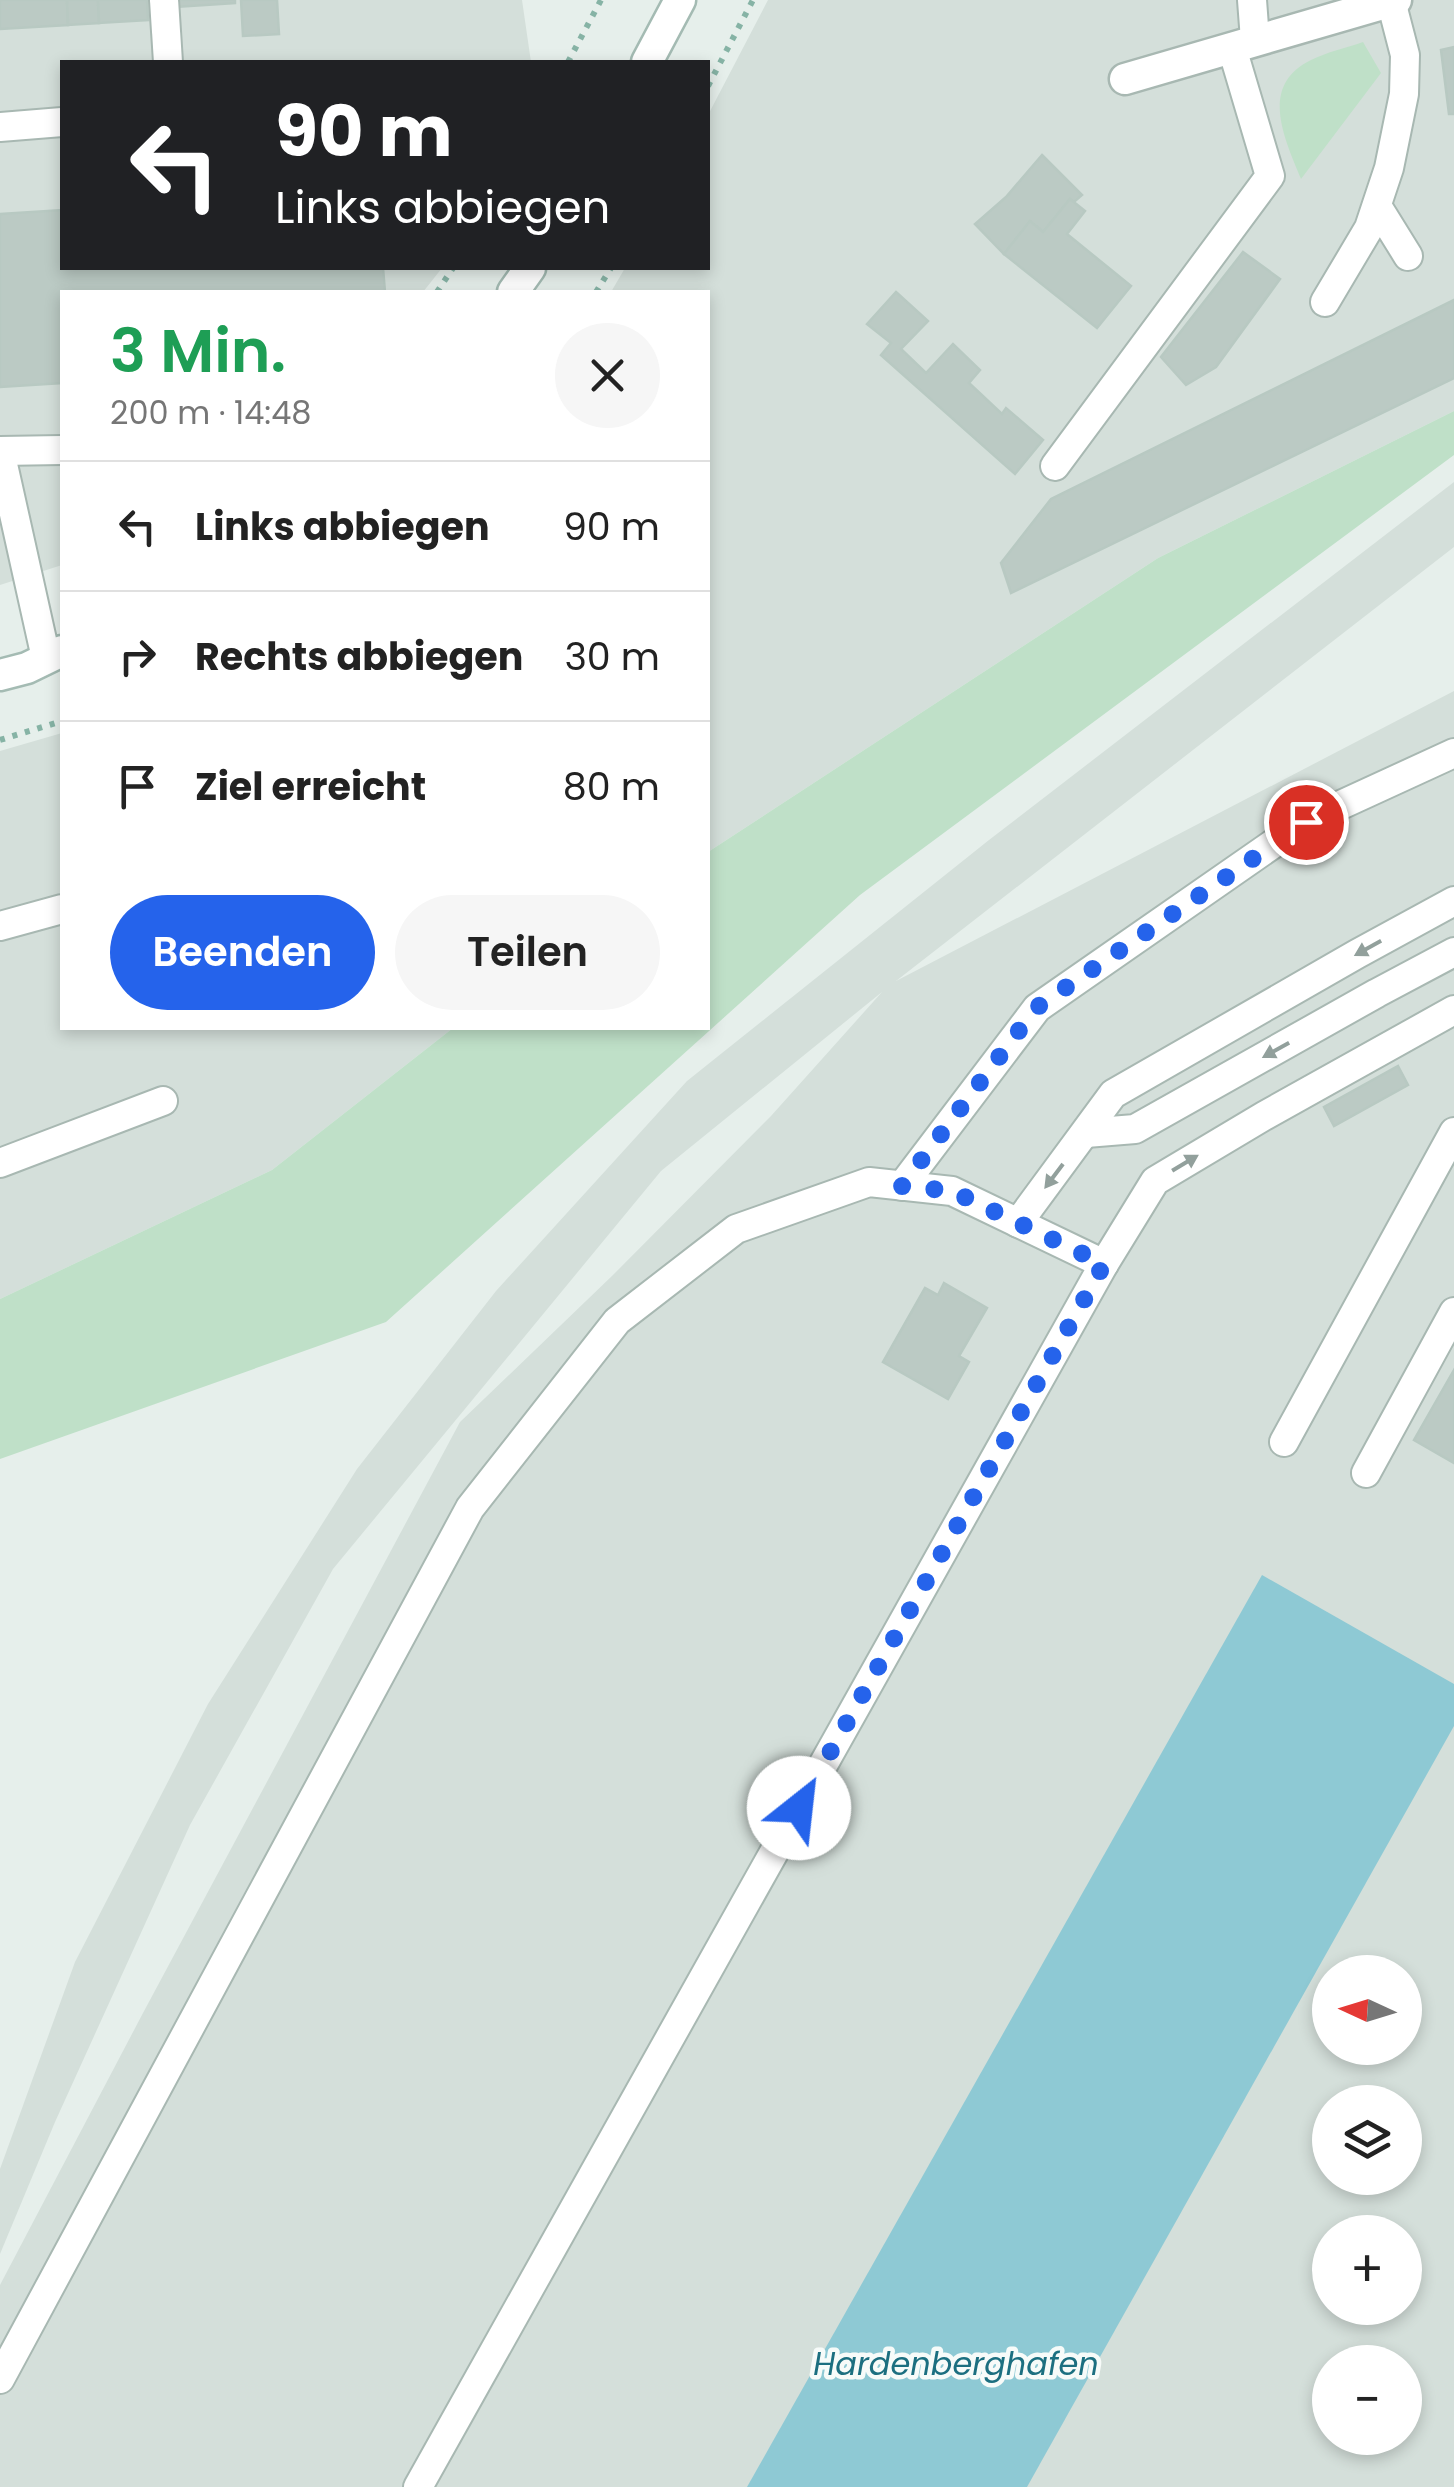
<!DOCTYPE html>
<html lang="de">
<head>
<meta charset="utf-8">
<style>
  :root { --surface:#fff; --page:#f6f6f6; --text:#222; --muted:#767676; --line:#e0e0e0; --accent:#2563eb }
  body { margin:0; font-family:Poppins,sans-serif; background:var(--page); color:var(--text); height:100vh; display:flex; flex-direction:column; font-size:38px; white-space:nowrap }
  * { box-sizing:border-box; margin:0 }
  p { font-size:32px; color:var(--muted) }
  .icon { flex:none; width:55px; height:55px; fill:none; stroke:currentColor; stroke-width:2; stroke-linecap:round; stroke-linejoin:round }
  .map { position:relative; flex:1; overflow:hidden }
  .drawer { position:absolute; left:60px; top:290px; width:650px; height:740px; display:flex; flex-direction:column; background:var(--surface); border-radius:0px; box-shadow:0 5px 15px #0003 }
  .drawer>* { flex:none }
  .hud { position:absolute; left:60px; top:60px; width:650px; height:210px; border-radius:0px; box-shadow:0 5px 15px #0003; background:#202124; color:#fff; overflow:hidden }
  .needle { width:65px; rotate:274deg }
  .controls { position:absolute; left:1312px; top:1955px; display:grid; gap:20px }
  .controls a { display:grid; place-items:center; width:110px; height:110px; border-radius:50%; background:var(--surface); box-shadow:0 5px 15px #0003; font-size:50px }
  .pin { position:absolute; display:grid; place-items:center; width:85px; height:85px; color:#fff; margin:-42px; border:5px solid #fff; border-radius:50%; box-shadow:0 2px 10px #0007 }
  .me { position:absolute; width:110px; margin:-55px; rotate:29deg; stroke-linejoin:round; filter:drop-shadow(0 0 8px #0008) }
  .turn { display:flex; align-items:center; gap:35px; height:210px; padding:0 50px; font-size:45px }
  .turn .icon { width:130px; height:130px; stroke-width:2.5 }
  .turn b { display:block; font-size:70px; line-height:85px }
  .round { display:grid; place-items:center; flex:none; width:105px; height:105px; border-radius:52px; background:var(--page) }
  .headline { display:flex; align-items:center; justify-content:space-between; height:170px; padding:0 50px }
  h1 { font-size:60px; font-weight:600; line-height:75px; color:#1e9e55 }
  .cta { display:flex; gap:20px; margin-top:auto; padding:20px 50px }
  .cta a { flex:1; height:115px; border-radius:60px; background:var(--accent); color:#fff; font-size:40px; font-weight:600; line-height:115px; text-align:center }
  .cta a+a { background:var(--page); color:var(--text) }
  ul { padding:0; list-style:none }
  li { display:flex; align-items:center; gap:30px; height:130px; padding:0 50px; border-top:2px solid var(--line) }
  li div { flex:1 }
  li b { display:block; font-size:38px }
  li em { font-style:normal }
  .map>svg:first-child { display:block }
  .built { fill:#d4dfda; fill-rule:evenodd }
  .green { fill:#bfe0c8 }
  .water { fill:#8ec9d4 }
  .building { fill:#bbcac4; stroke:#b8c9c2; stroke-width:2.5 }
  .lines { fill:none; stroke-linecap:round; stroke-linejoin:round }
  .lane-casing { stroke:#a8b8b2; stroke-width:32 }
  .street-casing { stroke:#a8b8b2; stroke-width:35 }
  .secondary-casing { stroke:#a4bbb3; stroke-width:35 }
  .path { stroke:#86b3a5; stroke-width:6; stroke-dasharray:5 8; stroke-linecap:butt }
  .lane { stroke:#fff; stroke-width:28 }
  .street { stroke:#fff; stroke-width:30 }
  .secondary { stroke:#fff; stroke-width:30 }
  .oneway { fill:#92a09c }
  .route { stroke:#2563eb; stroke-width:18; stroke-dasharray:0 32.4 }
  .labels { text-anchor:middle; stroke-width:9; stroke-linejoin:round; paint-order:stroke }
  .water-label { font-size:32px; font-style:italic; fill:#1c6f80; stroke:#f7fbf9 }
</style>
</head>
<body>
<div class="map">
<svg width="1454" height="2487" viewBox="0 0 1454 2487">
  <rect width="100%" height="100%" fill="#e6efeb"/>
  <!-- built -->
  <g class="built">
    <path d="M0 0H522L531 62H62V268H442L423 292H62V565L0 585Z"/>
    <path d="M768 0H1454V411L1158 558 708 852V292H611L625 268H708V115Z"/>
    <path d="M1454 482V547L896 981 1454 691V2487H0V2285L143 2013 460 1422 613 1275 771 1116 882 992 661 1171 333 1569 190 1825 55 2122 0 2254V2169L75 1962 208 1704 357 1469 496 1291 687 1081 989 840ZM1330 1972H1405V2048H1330ZM1330 2102H1405V2178H1330ZM1330 2232H1405V2308H1330ZM1330 2362H1405V2438H1330Z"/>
    <path d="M62 733V1028H453L272 1170 0 1299V751Z"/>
  </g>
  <!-- green -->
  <g class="green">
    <path d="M1363 42 1381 73 1301 179C1285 139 1258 86 1311 60 1327 52 1346 48 1363 42Z"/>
    <path d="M1454 411V455L860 895 386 1322 0 1459V1299L272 1170 453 1028H708V852L1158 558Z"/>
  </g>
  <!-- water -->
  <path class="water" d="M1262 1575 1454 1684V1726L1027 2487H747Z"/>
  <!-- building -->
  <g class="building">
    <path d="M0 0H67L68 25 0 29Z"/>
    <path d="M67 0H98L99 23 68 25Z"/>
    <path d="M98 0H147L148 20 99 23Z"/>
    <path d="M175 0H235V3L176 7Z"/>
    <path d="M241 0H277L279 34 243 36Z"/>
    <path d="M1454 47V114H1449L1441 50Z"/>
    <path d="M1042 155 1082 195 1074 202 1070 199 1043 232 1030 221 1004 254 975 224 1006 197Z"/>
    <path d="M1070 199 1085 211 1067 234 1131 286 1097 328 1004 254 1030 221 1043 232Z"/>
    <path d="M62 210V268H383L385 292H62V383L0 387V214Z"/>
    <path d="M1243 252 1280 279 1216 367 1186 385 1161 357Z"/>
    <path d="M896 292 928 321 901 349 926 373 953 344 980 370 969 383 1002 414 1006 408 1043 440 1015 474 881 355 891 343 867 324Z"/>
    <path d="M1454 300V378L1011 593 1001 563 1051 499Z"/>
    <path d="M1398 1066 1408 1085 1334 1126 1324 1107Z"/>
    <path d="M944 1283 987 1308 959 1356 969 1362 948 1399 883 1362 925 1288 938 1295Z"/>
    <path d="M1454 1370V1463L1414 1440Z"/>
  </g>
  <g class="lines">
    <defs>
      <g id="lane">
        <path d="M164 0 168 62"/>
        <path d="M1252 0 1255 40"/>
        <path d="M0 127 62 122"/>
        <path d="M1377 206 1408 256"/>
        <path d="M1325 302 1369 228 1389 168 1404 94 1405 55 1391 1"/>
        <path d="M0 451 46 658"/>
        <path d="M0 451 62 450"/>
        <path d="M1055 466 1270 176 1232 48"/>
        <path d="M0 926 62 909"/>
        <path d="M1086 1133 1135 1129 1377 993 1454 952"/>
        <path d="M0 1163 163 1101"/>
        <path d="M902 1186 1037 1008 1306 821 1454 753"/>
        <path d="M1018 1223 1113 1094 1357 954 1454 901"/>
        <path d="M1104 1264 1155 1181 1264 1116 1454 1010"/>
        <path d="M1284 1442 1454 1132"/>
        <path d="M1366 1473 1454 1312"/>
        <path d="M0 2379 470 1508 617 1321 736 1229 869 1182 952 1191 1104 1264 418 2487"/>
      </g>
      <path id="street" d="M1125 79 1396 0"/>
      <g id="secondary">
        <path d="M647 62 680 0"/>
        <path d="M513 292 530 268"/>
        <path d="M0 675 27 668 62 651"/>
      </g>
    </defs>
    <!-- lane casing -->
    <use href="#lane" class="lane-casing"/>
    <!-- street casing -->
    <use href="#street" class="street-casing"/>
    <!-- secondary casing -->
    <use href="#secondary" class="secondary-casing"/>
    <!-- path -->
    <g class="path">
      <path d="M568 62 601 0"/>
      <path d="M708 86 753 0"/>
      <path d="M437 292 453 268"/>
      <path d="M596 292 611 268"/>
      <path d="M0 740 62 721"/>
    </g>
    <!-- lane -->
    <use href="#lane" class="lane"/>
    <!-- street -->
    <use href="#street" class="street"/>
    <!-- secondary -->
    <use href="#secondary" class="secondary"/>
  </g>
  <!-- one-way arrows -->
  <defs><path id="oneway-solid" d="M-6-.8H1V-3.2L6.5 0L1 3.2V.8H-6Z" transform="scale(2.5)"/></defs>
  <g class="oneway">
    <use href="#oneway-solid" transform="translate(1368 948) rotate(151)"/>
    <use href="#oneway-solid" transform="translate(1276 1050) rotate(151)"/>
    <use href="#oneway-solid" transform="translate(1185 1163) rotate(-31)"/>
    <use href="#oneway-solid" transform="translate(1054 1176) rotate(127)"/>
  </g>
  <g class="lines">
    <!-- route -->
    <path class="route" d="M799 1808 1104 1264 952 1191 902 1186 1036 1008 1306 822"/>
  </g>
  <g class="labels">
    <!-- water labels -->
    <g class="water-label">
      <text x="956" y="2375">Hardenberghafen</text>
    </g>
  </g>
</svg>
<div class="controls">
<a><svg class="needle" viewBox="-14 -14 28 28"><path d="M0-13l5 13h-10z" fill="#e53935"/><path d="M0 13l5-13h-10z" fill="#767676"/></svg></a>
<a><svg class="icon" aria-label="layers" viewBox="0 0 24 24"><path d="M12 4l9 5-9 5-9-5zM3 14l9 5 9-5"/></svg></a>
<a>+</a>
<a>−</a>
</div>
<div class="pin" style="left:1306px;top:822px;background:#d93025"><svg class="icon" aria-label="arrive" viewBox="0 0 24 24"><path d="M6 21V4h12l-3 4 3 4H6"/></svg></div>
<svg class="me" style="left:799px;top:1808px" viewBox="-20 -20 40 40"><circle r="19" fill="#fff"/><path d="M0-13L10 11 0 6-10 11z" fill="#2563eb"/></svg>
<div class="hud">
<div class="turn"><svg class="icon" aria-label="left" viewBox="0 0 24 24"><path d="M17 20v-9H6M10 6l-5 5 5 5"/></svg><div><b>90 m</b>Links abbiegen</div></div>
</div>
<section class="drawer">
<div class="headline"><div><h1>3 Min.</h1><p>200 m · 14:48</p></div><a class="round"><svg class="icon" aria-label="close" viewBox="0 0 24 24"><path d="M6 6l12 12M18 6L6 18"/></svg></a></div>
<ul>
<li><svg class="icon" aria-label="left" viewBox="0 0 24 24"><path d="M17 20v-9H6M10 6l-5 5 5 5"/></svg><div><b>Links abbiegen</b></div><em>90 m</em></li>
<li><svg class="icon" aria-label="right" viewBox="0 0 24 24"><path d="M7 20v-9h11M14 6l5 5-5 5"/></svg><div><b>Rechts abbiegen</b></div><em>30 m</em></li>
<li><svg class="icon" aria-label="arrive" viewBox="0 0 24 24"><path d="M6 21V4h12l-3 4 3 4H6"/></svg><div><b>Ziel erreicht</b></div><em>80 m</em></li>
</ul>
<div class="cta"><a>Beenden</a><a>Teilen</a></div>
</section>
</div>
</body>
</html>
